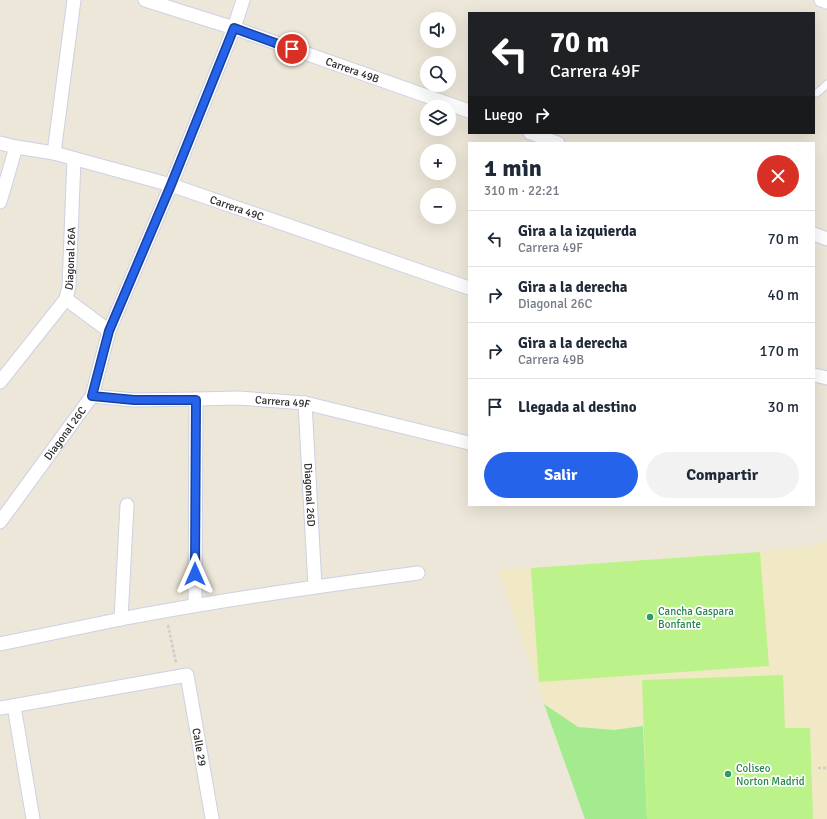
<!DOCTYPE html>
<html lang="es">
<head>
<meta charset="utf-8">
<style>
  :root { --surface:#fff; --page:#f2f2f3; --text:#1f2937; --muted:#747a83; --line:#e0e1e3; --accent:#2563eb }
  body { margin:0; font-family:Signika,sans-serif; background:var(--page); color:var(--text); height:100vh; display:flex; flex-direction:column; font-size:15px; white-space:nowrap }
  * { box-sizing:border-box; margin:0 }
  p { font-size:13px; color:var(--muted) }
  .icon { flex:none; width:22px; height:22px; fill:none; stroke:currentColor; stroke-width:2; stroke-linecap:round; stroke-linejoin:round }
  .map { position:relative; flex:1; overflow:hidden }
  .side { position:absolute; left:468px; top:142px; width:347px; height:364px; display:flex; flex-direction:column; background:var(--surface); border-radius:0px; box-shadow:0 4px 16px #0002 }
  .side>* { flex:none }
  .banner { position:absolute; left:468px; top:12px; width:347px; height:122px; border-radius:0px; box-shadow:0 4px 16px #0002; background:#202124; color:#fff; overflow:hidden }
  .buttons { position:absolute; left:420px; top:12px; display:grid; gap:8px }
  .buttons a { display:grid; place-items:center; width:36px; height:36px; border-radius:50%; background:var(--surface); box-shadow:0 4px 16px #0002; font-size:20px }
  .pin { position:absolute; display:grid; place-items:center; width:34px; height:34px; color:#fff; margin:-17px; border:2px solid #fff; border-radius:50%; box-shadow:0 1px 4px #0007 }
  .me { position:absolute; width:44px; margin:-22px; rotate:0deg; stroke-linejoin:round; filter:drop-shadow(0 0 3px #0008) }
  .turn { display:flex; align-items:center; gap:14px; height:84px; padding:0 16px; font-size:18px }
  .turn .icon { width:52px; height:52px; stroke-width:2.5 }
  .turn b { display:block; font-size:28px; line-height:34px }
  .then { display:flex; align-items:center; height:38px; padding:0 16px; background:#0003; gap:8px; font-size:15px }
  .round { display:grid; place-items:center; flex:none; width:42px; height:42px; border-radius:21px; background:var(--page) }
  .overview { display:flex; align-items:center; justify-content:space-between; height:68px; padding:0 16px }
  h1 { font-size:24px; font-weight:700; line-height:30px }
  .cta { display:flex; gap:8px; margin-top:auto; padding:8px 16px }
  .cta a { flex:1; height:46px; border-radius:24px; background:var(--accent); color:#fff; font-size:16px; font-weight:700; line-height:46px; text-align:center }
  .cta a+a { background:var(--page); color:var(--text) }
  ul { padding:0; list-style:none }
  li { display:flex; align-items:center; gap:12px; height:56px; padding:0 16px; border-top:1px solid var(--line) }
  li div { flex:1 }
  li b { display:block; font-size:15px }
  li em { font-style:normal }
  .map>svg:first-child { display:block }
  .education { fill:#f1e8c6 }
  .green { fill:#a4ea8f }
  .pitch { fill:#bbf38a }
  .lines { fill:none; stroke-linecap:round; stroke-linejoin:round }
  .service-casing { stroke:#ced0e4; stroke-width:9 }
  .minor-casing { stroke:#ced0e4; stroke-width:15 }
  .path { stroke:#ccc; stroke-width:2.5; stroke-dasharray:3 2; stroke-linecap:butt }
  .service { stroke:#fff; stroke-width:7 }
  .minor { stroke:#fff; stroke-width:13 }
  .route-casing { stroke:#184099; stroke-width:10 }
  .route { stroke:#2563eb; stroke-width:7 }
  .leisure-dot { fill:#2e9e5b; stroke:#fff; stroke-width:1.5 }
  .labels { text-anchor:middle; stroke-width:3.5; stroke-linejoin:round; paint-order:stroke }
  .street-label { font-size:11px; fill:#292929; stroke:#fff }
  .leisure-label { font-size:11px; fill:#27864d; stroke:#fff; text-anchor:start }
</style>
</head>
<body>
<div class="map">
<svg width="827" height="819" viewBox="0 0 827 819">
  <rect width="100%" height="100%" fill="#ede7d9"/>
  <!-- education -->
  <path class="education" d="M827 541V819H585L559 746 498 570 760 552 816 545Z"/>
  <!-- green -->
  <path class="green" d="M544 704 578 727 614 730 643 726 647 819H585Z"/>
  <!-- pitch -->
  <g class="pitch">
    <path d="M760 552 769 666 539 682 531 568Z"/>
    <path d="M783 675 785 728H810L813 819H647L642 680Z"/>
  </g>
  <g class="lines">
    <defs>
      <path id="service" d="M817 93 827 84"/>
      <g id="minor">
        <path id="s1" d="M145 0 234 28 469 111"/>
        <path d="M821 0 827 2"/>
        <path d="M530 133 558 143"/>
        <path id="s2" d="M0 143 16 147 54 153 171 185 469 288"/>
        <path d="M54 153 74 0"/>
        <path d="M0 202 16 147"/>
        <path d="M814 234 827 239"/>
        <path d="M66 299 109 331"/>
        <path d="M814 375 827 378"/>
        <path id="s3" d="M0 382 66 299 69 286 74 159"/>
        <path id="s4" d="M92 396 134 400 196 399 238 398 305 403 469 443"/>
        <path id="s5" d="M305 403 315 587"/>
        <path id="s6" d="M0 522 92 396 109 331 171 185 234 28 243 0"/>
        <path d="M195 605 196 399"/>
        <path d="M121 619 127 505"/>
        <path d="M0 644C40 636 81 627 121 619 219 600 319 586 418 573"/>
        <path d="M14 706 33 819"/>
        <path id="s7" d="M0 708 187 675 212 818"/>
      </g>
    </defs>
    <!-- service casing -->
    <use href="#service" class="service-casing"/>
    <!-- minor casing -->
    <use href="#minor" class="minor-casing"/>
    <!-- path -->
    <g class="path">
      <path d="M168 625 176 663"/>
      <path d="M818 768H827"/>
    </g>
    <!-- service -->
    <use href="#service" class="service"/>
    <!-- minor -->
    <use href="#minor" class="minor"/>
  </g>
  <g class="lines">
    <defs>
      <path id="route" d="M195 574 196 400H134L92 396 109 331 171 185 234 28 292 49"/>
    </defs>
    <!-- route casing -->
    <use href="#route" class="route-casing"/>
    <!-- route -->
    <use href="#route" class="route"/>
  </g>
  <!-- markers -->
  <g class="leisure-dot">
    <circle cx="650" cy="617" r="4"/>
    <circle cx="728" cy="774" r="4"/>
  </g>
  <g class="labels">
    <!-- street labels -->
    <g class="street-label">
      <text dy="4" stroke="none"><textPath href="#s1" startOffset="219">Carrera 49B</textPath></text>
      <text dy="4" stroke="none"><textPath href="#s2" startOffset="246">Carrera 49C</textPath></text>
      <text dy="4" stroke="none"><textPath href="#s3" startOffset="147">Diagonal 26A</textPath></text>
      <text dy="4" stroke="none"><textPath href="#s4" startOffset="191">Carrera 49F</textPath></text>
      <text dy="4" stroke="none"><textPath href="#s6" startOffset="110">Diagonal 26C</textPath></text>
      <text dy="4" stroke="none"><textPath href="#s5" startOffset="92">Diagonal 26D</textPath></text>
      <text dy="4" stroke="none"><textPath href="#s7" startOffset="263">Calle 29</textPath></text>
    </g>
    <!-- leisure labels -->
    <g class="leisure-label">
      <text x="658" y="615">Cancha Gaspara<tspan x="658" dy="13">Bonfante</tspan></text>
      <text x="736" y="772">Coliseo<tspan x="736" dy="13">Norton Madrid</tspan></text>
    </g>
  </g>
</svg>
<div class="buttons">
<a><svg class="icon" aria-label="sound" viewBox="0 0 24 24"><path d="M4 9h4l5-4v14l-5-4H4zM17 9q2 3 0 6"/></svg></a>
<a><svg class="icon" aria-label="search" viewBox="0 0 24 24"><circle cx="10" cy="10" r="6"/><path d="M15 15l6 6"/></svg></a>
<a><svg class="icon" aria-label="layers" viewBox="0 0 24 24"><path d="M12 4l9 5-9 5-9-5zM3 14l9 5 9-5"/></svg></a>
<a>+</a>
<a>−</a>
</div>
<div class="pin" style="left:292px;top:49px;background:#d93025"><svg class="icon" aria-label="arrive" viewBox="0 0 24 24"><path d="M6 21V4h12l-3 4 3 4H6"/></svg></div>
<svg class="me" style="left:195px;top:574px" viewBox="-20 -20 40 40"><path d="M0-17L14 15 0 8-14 15z" fill="#2563eb" stroke="#fff" stroke-width="4"/></svg>
<div class="banner">
<div class="turn"><svg class="icon" aria-label="left" viewBox="0 0 24 24"><path d="M17 20v-9H6M10 6l-5 5 5 5"/></svg><div><b>70 m</b>Carrera 49F</div></div>
<div class="then">Luego<svg class="icon" aria-label="right" viewBox="0 0 24 24"><path d="M7 20v-9h11M14 6l5 5-5 5"/></svg></div>
</div>
<section class="side">
<div class="overview"><div><h1>1 min</h1><p>310 m · 22:21</p></div><a class="round" style="background:#d93025;color:#fff"><svg class="icon" aria-label="close" viewBox="0 0 24 24"><path d="M6 6l12 12M18 6L6 18"/></svg></a></div>
<ul>
<li><svg class="icon" aria-label="left" viewBox="0 0 24 24"><path d="M17 20v-9H6M10 6l-5 5 5 5"/></svg><div><b>Gira a la izquierda</b><p>Carrera 49F</p></div><em>70 m</em></li>
<li><svg class="icon" aria-label="right" viewBox="0 0 24 24"><path d="M7 20v-9h11M14 6l5 5-5 5"/></svg><div><b>Gira a la derecha</b><p>Diagonal 26C</p></div><em>40 m</em></li>
<li><svg class="icon" aria-label="right" viewBox="0 0 24 24"><path d="M7 20v-9h11M14 6l5 5-5 5"/></svg><div><b>Gira a la derecha</b><p>Carrera 49B</p></div><em>170 m</em></li>
<li><svg class="icon" aria-label="arrive" viewBox="0 0 24 24"><path d="M6 21V4h12l-3 4 3 4H6"/></svg><div><b>Llegada al destino</b></div><em>30 m</em></li>
</ul>
<div class="cta"><a>Salir</a><a>Compartir</a></div>
</section>
</div>
</body>
</html>
